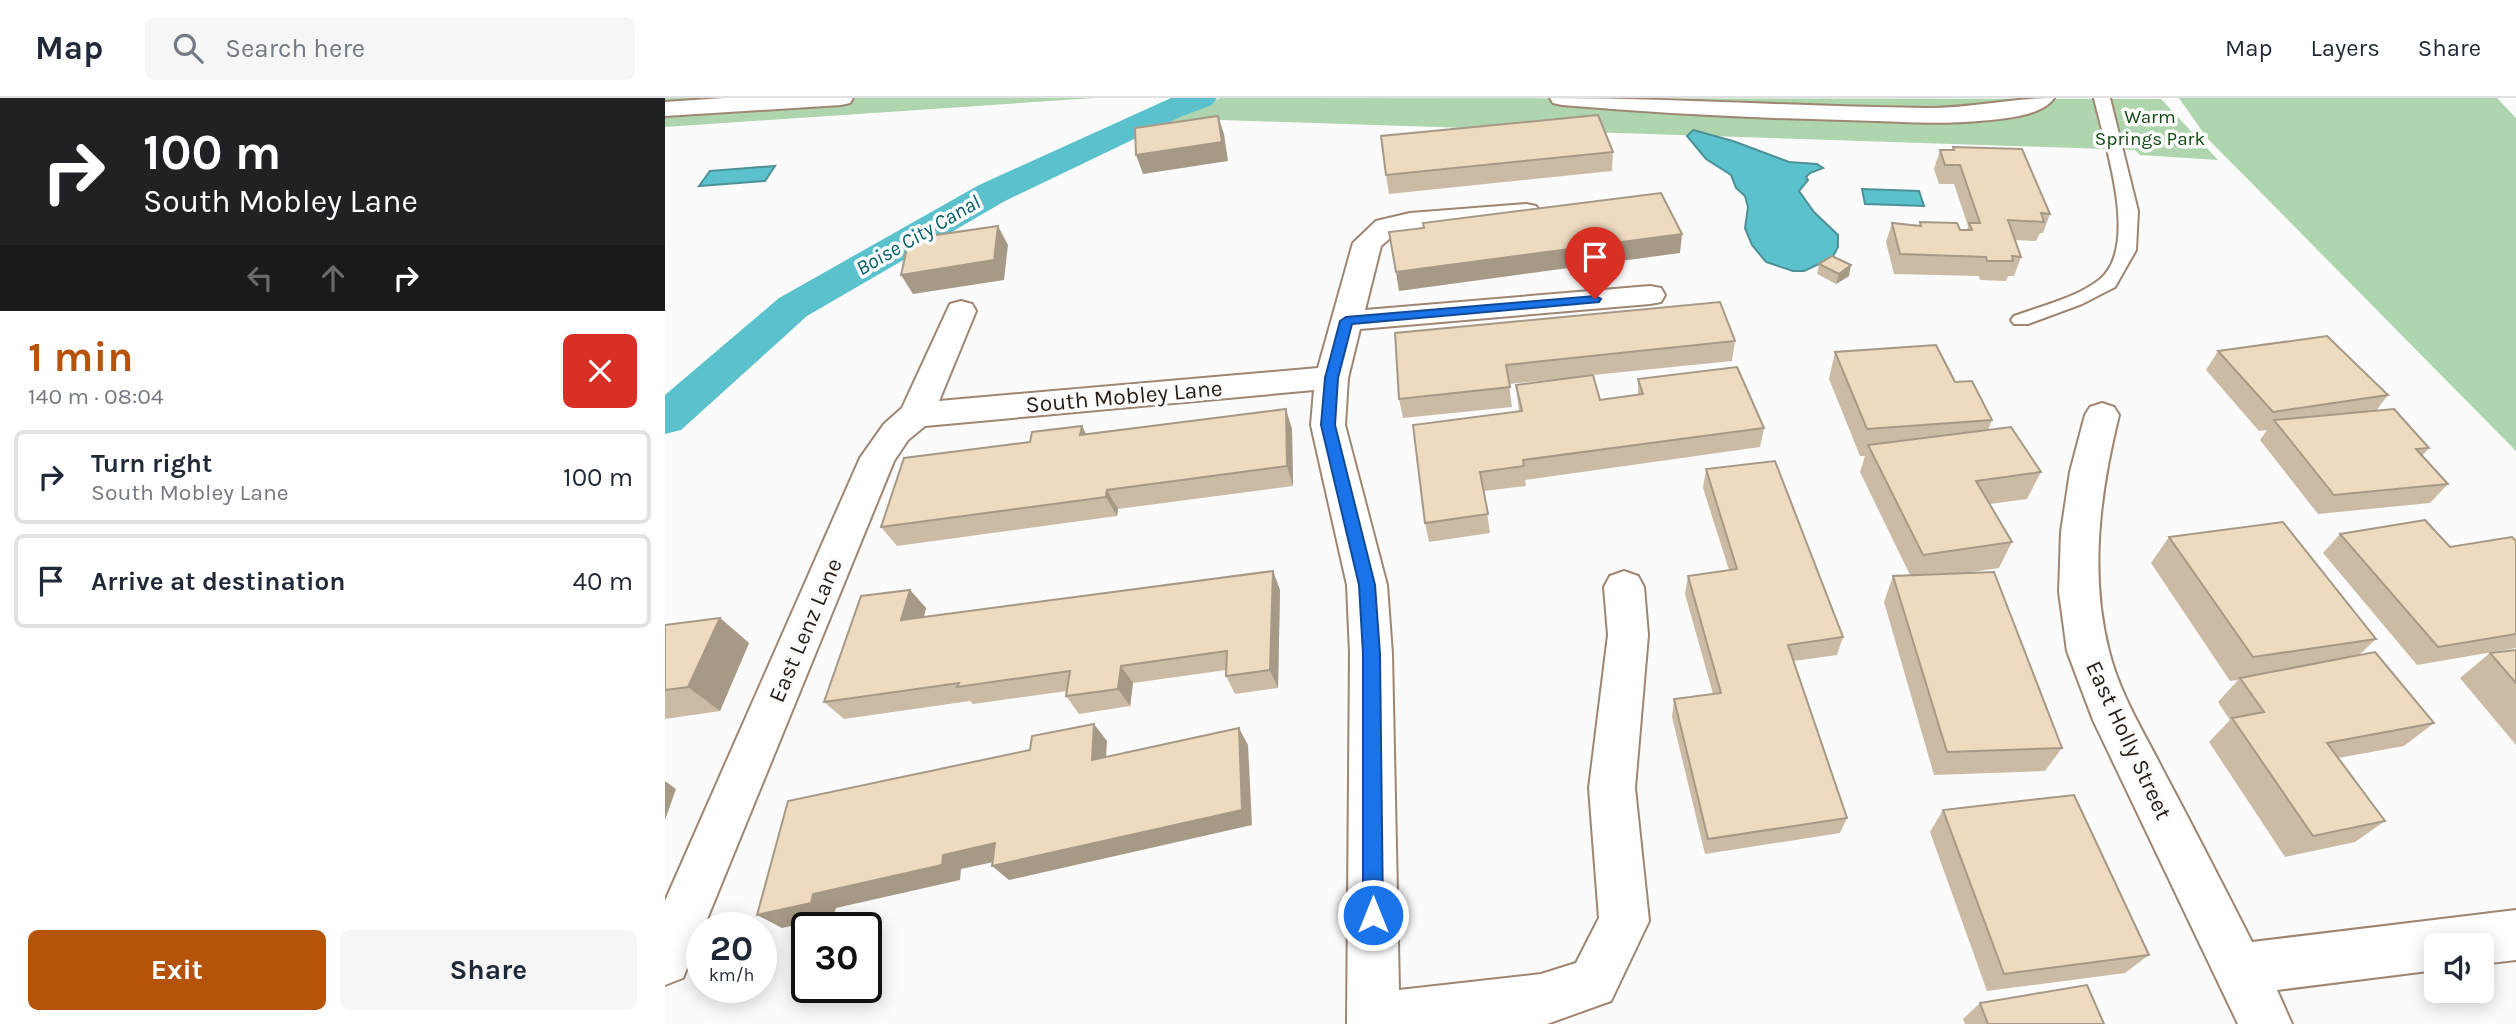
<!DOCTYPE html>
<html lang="en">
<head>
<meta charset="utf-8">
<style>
  :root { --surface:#fff; --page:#f6f6f7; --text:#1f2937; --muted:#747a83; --line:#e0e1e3; --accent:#b45309 }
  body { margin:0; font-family:Karla,sans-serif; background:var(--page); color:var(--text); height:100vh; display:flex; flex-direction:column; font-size:26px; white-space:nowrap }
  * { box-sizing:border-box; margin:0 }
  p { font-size:23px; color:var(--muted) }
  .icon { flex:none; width:38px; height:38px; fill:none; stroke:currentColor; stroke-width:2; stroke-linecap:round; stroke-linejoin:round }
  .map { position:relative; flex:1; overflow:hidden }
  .details { display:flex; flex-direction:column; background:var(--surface); width:665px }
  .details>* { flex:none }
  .hud { background:#202124; color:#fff; overflow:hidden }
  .tools { position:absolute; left:1759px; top:835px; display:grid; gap:14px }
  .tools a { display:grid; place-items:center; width:70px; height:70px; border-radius:10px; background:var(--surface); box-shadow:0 4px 18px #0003; font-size:35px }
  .speed { position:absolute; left:21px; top:814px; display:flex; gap:14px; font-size:35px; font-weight:700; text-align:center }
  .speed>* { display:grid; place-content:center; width:91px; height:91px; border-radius:50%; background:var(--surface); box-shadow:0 4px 18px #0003; line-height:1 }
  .speed small { font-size:18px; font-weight:400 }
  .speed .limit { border:4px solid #111; border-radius:10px; background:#fff; color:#111 }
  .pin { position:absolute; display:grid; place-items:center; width:60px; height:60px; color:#fff; margin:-72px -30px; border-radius:50% 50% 50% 0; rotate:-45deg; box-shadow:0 0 7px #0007 }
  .pin .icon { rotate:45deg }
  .me { position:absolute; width:77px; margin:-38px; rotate:0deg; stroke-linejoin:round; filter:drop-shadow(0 0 5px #0008) }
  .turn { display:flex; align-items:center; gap:24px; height:147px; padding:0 28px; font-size:32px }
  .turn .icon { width:91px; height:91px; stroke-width:2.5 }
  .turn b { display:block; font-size:49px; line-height:60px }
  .lanes { display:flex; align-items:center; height:66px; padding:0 28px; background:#0003; justify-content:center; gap:35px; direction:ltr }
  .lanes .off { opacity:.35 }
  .round { display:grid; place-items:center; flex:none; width:74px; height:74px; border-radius:10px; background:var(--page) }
  .headline { display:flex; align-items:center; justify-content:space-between; height:119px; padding:0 28px }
  h1 { font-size:42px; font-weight:700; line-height:52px; color:var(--accent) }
  .action { display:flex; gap:14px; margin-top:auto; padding:14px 28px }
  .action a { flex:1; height:80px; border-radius:10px; background:var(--accent); color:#fff; font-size:28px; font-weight:700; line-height:80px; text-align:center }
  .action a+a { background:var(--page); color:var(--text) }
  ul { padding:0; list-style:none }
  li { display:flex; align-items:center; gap:21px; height:94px; margin:0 14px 10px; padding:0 14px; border:4px solid var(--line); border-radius:10px }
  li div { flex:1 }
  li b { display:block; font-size:26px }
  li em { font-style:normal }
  header { display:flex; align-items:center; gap:42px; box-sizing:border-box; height:98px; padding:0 35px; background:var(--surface); border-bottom:2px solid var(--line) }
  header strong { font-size:33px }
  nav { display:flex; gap:38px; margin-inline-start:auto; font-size:24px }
  .search { width:490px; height:63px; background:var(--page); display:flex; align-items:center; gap:18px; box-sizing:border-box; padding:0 24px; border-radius:10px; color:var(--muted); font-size:26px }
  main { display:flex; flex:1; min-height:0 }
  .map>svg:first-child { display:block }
  .green { fill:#aed5ad }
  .water { fill:#5bc2cd; stroke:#4c9196; stroke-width:2 }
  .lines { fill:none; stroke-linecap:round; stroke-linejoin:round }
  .canal { fill:#5bc2cd; fill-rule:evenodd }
  .lane-casing { stroke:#9e8672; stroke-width:4 }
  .street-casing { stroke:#9e8672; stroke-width:4 }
  .lane { fill:#fff; fill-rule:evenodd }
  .street { fill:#fff; fill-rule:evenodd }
  .wall { fill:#ccbba4 }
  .shaded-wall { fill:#a69986 }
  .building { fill:#eddabf; stroke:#a69986; stroke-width:2 }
  .route { fill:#1a73e8; stroke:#114b97; stroke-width:2 }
  .labels { text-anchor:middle; stroke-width:7; stroke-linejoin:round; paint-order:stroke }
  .far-park-label { font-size:19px; fill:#124a15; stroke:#fbfbfb }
  .far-water-label { font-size:21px; font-style:italic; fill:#026068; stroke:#fbfbfb }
  .street-label { font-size:23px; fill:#281e16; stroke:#fbfbfb }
</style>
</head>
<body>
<header>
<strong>Map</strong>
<div class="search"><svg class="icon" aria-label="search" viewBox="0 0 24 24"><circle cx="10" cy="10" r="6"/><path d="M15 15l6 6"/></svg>Search here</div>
<nav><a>Map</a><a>Layers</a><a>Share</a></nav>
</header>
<main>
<section class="details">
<div class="hud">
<div class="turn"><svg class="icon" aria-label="right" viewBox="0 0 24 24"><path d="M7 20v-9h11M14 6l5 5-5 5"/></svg><div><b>100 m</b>South Mobley Lane</div></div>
<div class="lanes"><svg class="icon off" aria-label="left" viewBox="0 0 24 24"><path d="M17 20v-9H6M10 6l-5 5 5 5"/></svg><svg class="icon off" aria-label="ahead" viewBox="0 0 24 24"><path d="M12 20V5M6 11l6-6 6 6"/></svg><svg class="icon" aria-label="right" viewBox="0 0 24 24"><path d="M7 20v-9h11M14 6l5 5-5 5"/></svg></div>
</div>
<div class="headline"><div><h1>1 min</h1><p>140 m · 08:04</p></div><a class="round" style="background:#d93025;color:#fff"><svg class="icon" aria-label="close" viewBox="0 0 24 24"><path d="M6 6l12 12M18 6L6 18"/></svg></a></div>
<ul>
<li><svg class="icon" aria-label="right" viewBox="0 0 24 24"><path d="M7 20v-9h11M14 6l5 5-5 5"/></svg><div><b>Turn right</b><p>South Mobley Lane</p></div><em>100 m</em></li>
<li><svg class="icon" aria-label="arrive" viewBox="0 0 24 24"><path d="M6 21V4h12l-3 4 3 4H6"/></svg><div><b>Arrive at destination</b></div><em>40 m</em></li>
</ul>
<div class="action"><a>Exit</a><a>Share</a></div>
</section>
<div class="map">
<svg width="1851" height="926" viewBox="0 0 1851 926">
  <rect width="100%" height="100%" fill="#fbfbfb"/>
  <!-- green -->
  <g class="green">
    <path d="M0 0H429L0 29Z"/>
    <path d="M555 0 1496 1 1553 62 1475 57 1470 52 526 21 491 29Z"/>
    <path d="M1514 0H1832L1851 20V353L1542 40Z"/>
  </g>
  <!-- water -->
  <g class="water">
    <path d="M1028 32 1068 43 1124 64 1152 66 1158 70 1145 75 1141 79 1143 82 1134 93 1149 114 1173 137V149L1167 160 1139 173H1128L1101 164 1087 147 1080 130 1083 109 1080 98 1071 90 1066 77 1041 61 1022 38Z"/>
    <path d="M110 68 100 83 34 88 45 73Z"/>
    <path d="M1197 91 1254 93 1259 108 1200 106Z"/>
  </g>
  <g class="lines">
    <!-- canal -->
    <path class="canal" d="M506 0H552L547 7 515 19 340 103 142 218 16 332 0 336V297L114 200 314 87Z"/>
    <defs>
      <path id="lane" d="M1429 0H1445L1473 113 1471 152 1450 189 1417 206 1363 226H1349L1346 222 1349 218C1376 208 1411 200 1434 182 1476 149 1439 44 1429 0Z"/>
      <g id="street">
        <path d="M59 0H188L185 5 176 7 0 18V4Z"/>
        <path d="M885 0C1011 0 1136 9 1262 10 1306 10 1347 0 1389 0 1376 19 1335 21 1314 23 1270 27 1225 23 1180 22 1086 20 991 15 897 7L888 5Z"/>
        <path d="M861 106 871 108 875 114 871 120 731 135 716 148 700 212 985 188 996 190 1000 197 996 204 985 206 695 231 683 280 680 327 722 487 727 556 734 892 876 876 911 865 934 820 924 690 943 537 939 489 945 478 959 473 973 478 979 489 983 537 970 690 984 823 946 903 882 926H682L685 556 682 487 646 327 649 292 260 328 243 342 229 363 18 880 0 887V803L195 360 219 326 237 310 285 206 296 203 307 206 311 213 274 303 653 270 688 145 711 123 745 115Z"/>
        <path d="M1437 305 1449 309 1454 317C1435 394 1424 475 1444 553 1455 597 1479 634 1499 674 1529 730 1558 787 1587 844L1851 812V862L1816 866V847H1771V872L1612 892 1627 926H1573L1428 622 1402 553 1394 494 1396 434 1405 374 1420 317 1425 309Z"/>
      </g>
    </defs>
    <!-- lane casing -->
    <use href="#lane" class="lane-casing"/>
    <!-- street casing -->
    <use href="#street" class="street-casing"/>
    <!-- lane -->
    <use href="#lane" class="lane"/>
    <!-- street -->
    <use href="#street" class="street"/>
  </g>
  <!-- wall -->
  <g class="wall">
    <path d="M1288 49 1385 116 1378 135H1375L1371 143 1350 142 1356 159 1349 178H1343L1341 183 1315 182 1314 178 1229 176 1221 144 1227 125 1254 128 1255 124 1295 132H1302L1303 128 1289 86H1274L1269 71 1275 52H1287Z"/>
    <path d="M948 54 947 73 724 96 721 77Z"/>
    <path d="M1154 166 1184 178 1171 186 1152 176Z"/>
    <path d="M730 235 1070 243 1067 263 928 277 935 302 973 297V281L1099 330 1095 349 860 382 861 388 819 393 825 435 764 444 760 425 854 313 851 287 925 278 844 286 847 309 738 320 734 301Z"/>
    <path d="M1553 253 1723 297 1711 313 1764 350 1757 358 1783 386 1765 405 1653 416 1595 342 1602 332 1594 333 1541 272Z"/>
    <path d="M1170 254 1290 284 1327 322 1323 332 1376 374 1362 401 1325 406 1347 444 1334 470 1300 475 1397 650 1380 673 1269 677 1219 504 1228 478 1245 477 1195 374 1200 358H1195L1164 281Z"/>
    <path d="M417 328 421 337 627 331 628 388 453 411 452 418 232 448 216 429 365 344Z"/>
    <path d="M1041 371 1178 539 1172 557 1129 563 1182 720 1175 735 1040 756 1007 619 1009 601 1048 596 1020 496 1023 478 1064 472 1038 390Z"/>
    <path d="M1675 436 1785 449 1851 443V550L1752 567 1658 455Z"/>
    <path d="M1504 439 1711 541 1693 558 1769 625 1739 648 1673 660 1720 723 1690 744 1620 759 1544 644 1565 622 1553 604 1573 582 1565 583 1486 465Z"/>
    <path d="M608 473 615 492 613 590 570 596 561 578V572L468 585 465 608 414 616 401 598 402 593 308 606 305 603 179 621 159 604 245 492 261 510 259 519Z"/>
    <path d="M55 520 84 545 55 613 0 621V527Z"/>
    <path d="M1851 552V647L1795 580 1825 555Z"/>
    <path d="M1278 712 1484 857 1460 875 1322 893 1265 734Z"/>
    <path d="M1315 905 1439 926H1300L1298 921Z"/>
  </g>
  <!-- shaded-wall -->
  <g class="shaded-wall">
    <path d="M553 18 559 36 563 63 478 76 471 57Z"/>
    <path d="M333 128 343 147 339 182 248 196 236 177Z"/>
    <path d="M1017 136 1015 155 734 193 731 174Z"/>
    <path d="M1186 167 1184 178 1171 186 1174 176Z"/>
    <path d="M621 311 627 331 628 388 622 368Z"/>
    <path d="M417 328 427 348 415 337Z"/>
    <path d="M442 392 453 411 452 418 441 399Z"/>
    <path d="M608 473 615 492 613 590 605 572Z"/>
    <path d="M245 492 261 510 253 540 236 522Z"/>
    <path d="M55 520 84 545 55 613 23 589Z"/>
    <path d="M456 568 468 585 465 608 453 591Z"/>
    <path d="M429 626 442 643 440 678 427 662Z"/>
    <path d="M574 630 583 647 587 727 344 782 327 768Z"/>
    <path d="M0 683 11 691 0 722Z"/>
    <path d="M330 745 347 760 296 771 295 782 171 810 168 819 117 830 92 817 148 796 278 757Z"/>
  </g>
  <!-- building -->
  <g class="building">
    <path d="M933 17 948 54 721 77 716 38Z"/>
    <path d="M553 18 557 44 471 57 470 30Z"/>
    <path d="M1288 49 1357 51 1385 116 1376 115 1379 124 1343 122 1356 159 1347 158 1348 163H1322L1321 159 1235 156 1227 125 1256 128 1255 124 1292 125 1295 132H1307L1304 125H1315L1295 67H1280L1275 52H1289Z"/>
    <path d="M996 95 1017 136 731 174 724 134 759 130 758 125Z"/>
    <path d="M333 128 329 162 236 177 244 141Z"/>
    <path d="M1167 158 1186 167 1174 176 1154 166Z"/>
    <path d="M1055 204 1070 243 841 267 845 289 734 301 730 235Z"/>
    <path d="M1662 238 1723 297 1608 314 1553 253Z"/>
    <path d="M1271 247 1290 284 1307 283 1327 322 1202 331 1170 254Z"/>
    <path d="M1072 269 1099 330 858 362 859 368 815 374 823 416 760 425 748 327 857 313 851 287 928 277 935 302 978 296 973 281Z"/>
    <path d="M621 311 622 368 442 392 441 399 216 429 239 360 365 344 367 334 417 328 415 337Z"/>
    <path d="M1729 311 1764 350 1751 351 1783 386 1669 397 1609 322Z"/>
    <path d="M1346 329 1376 374 1311 383 1347 444 1258 457 1203 347Z"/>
    <path d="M1110 363 1178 539 1123 547 1182 720 1043 741 1009 601 1056 595 1023 478 1072 471 1041 371Z"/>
    <path d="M1760 422 1785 449 1847 439 1851 443V536L1773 549 1675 436Z"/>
    <path d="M1618 424 1711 541 1588 559 1504 439Z"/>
    <path d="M608 473 605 572 561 578 562 553 456 568 453 591 401 598 405 573 292 589 294 585 159 604 196 498 245 492 236 522Z"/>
    <path d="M1329 474 1397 650 1282 654 1228 478Z"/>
    <path d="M55 520 23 589 0 592V527Z"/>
    <path d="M1851 552V585L1825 555Z"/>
    <path d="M1710 554 1769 625 1662 645 1720 723 1648 738 1567 620 1599 614 1575 580Z"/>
    <path d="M429 626 427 662 574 630 577 712 327 768 330 745 278 757 277 767 148 796 146 805 92 817 123 703 365 652 367 638Z"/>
    <path d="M1409 697 1484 857 1339 876 1278 712Z"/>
    <path d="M1422 887 1439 926H1323L1315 905Z"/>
  </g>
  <!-- route -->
  <path class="route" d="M930 198 936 201 934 204 687 226 673 280 670 327 710 487 715 556 718 817 715 824 708 827 701 824 698 817V556L694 487 656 327 660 280 675 223 681 219Z"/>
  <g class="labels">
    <!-- far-park labels -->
    <g class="far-park-label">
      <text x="1485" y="25">Warm<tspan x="1485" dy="22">Springs Park</tspan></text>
    </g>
    <!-- far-water labels -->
    <g class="far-water-label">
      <text transform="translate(253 137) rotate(-30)" y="7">Boise City Canal</text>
    </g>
    <!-- street labels -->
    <g class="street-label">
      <text transform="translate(459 298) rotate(-5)" y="8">South Mobley Lane</text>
      <text transform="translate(140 532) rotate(-67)" y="8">East Lenz Lane</text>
      <text transform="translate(1464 642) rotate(65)" y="8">East Holly Street</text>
    </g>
  </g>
</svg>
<div class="tools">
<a><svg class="icon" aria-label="sound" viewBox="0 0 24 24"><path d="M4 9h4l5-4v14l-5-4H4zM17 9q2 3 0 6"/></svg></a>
</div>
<div class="speed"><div>20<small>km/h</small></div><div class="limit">30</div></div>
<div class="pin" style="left:930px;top:201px;background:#d93025"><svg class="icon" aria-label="arrive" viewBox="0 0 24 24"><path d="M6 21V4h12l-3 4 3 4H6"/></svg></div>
<svg class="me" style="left:708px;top:817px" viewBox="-20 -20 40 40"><circle r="17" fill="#1a73e8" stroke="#fff" stroke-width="3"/><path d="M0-11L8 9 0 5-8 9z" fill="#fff"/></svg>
</div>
</main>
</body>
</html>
